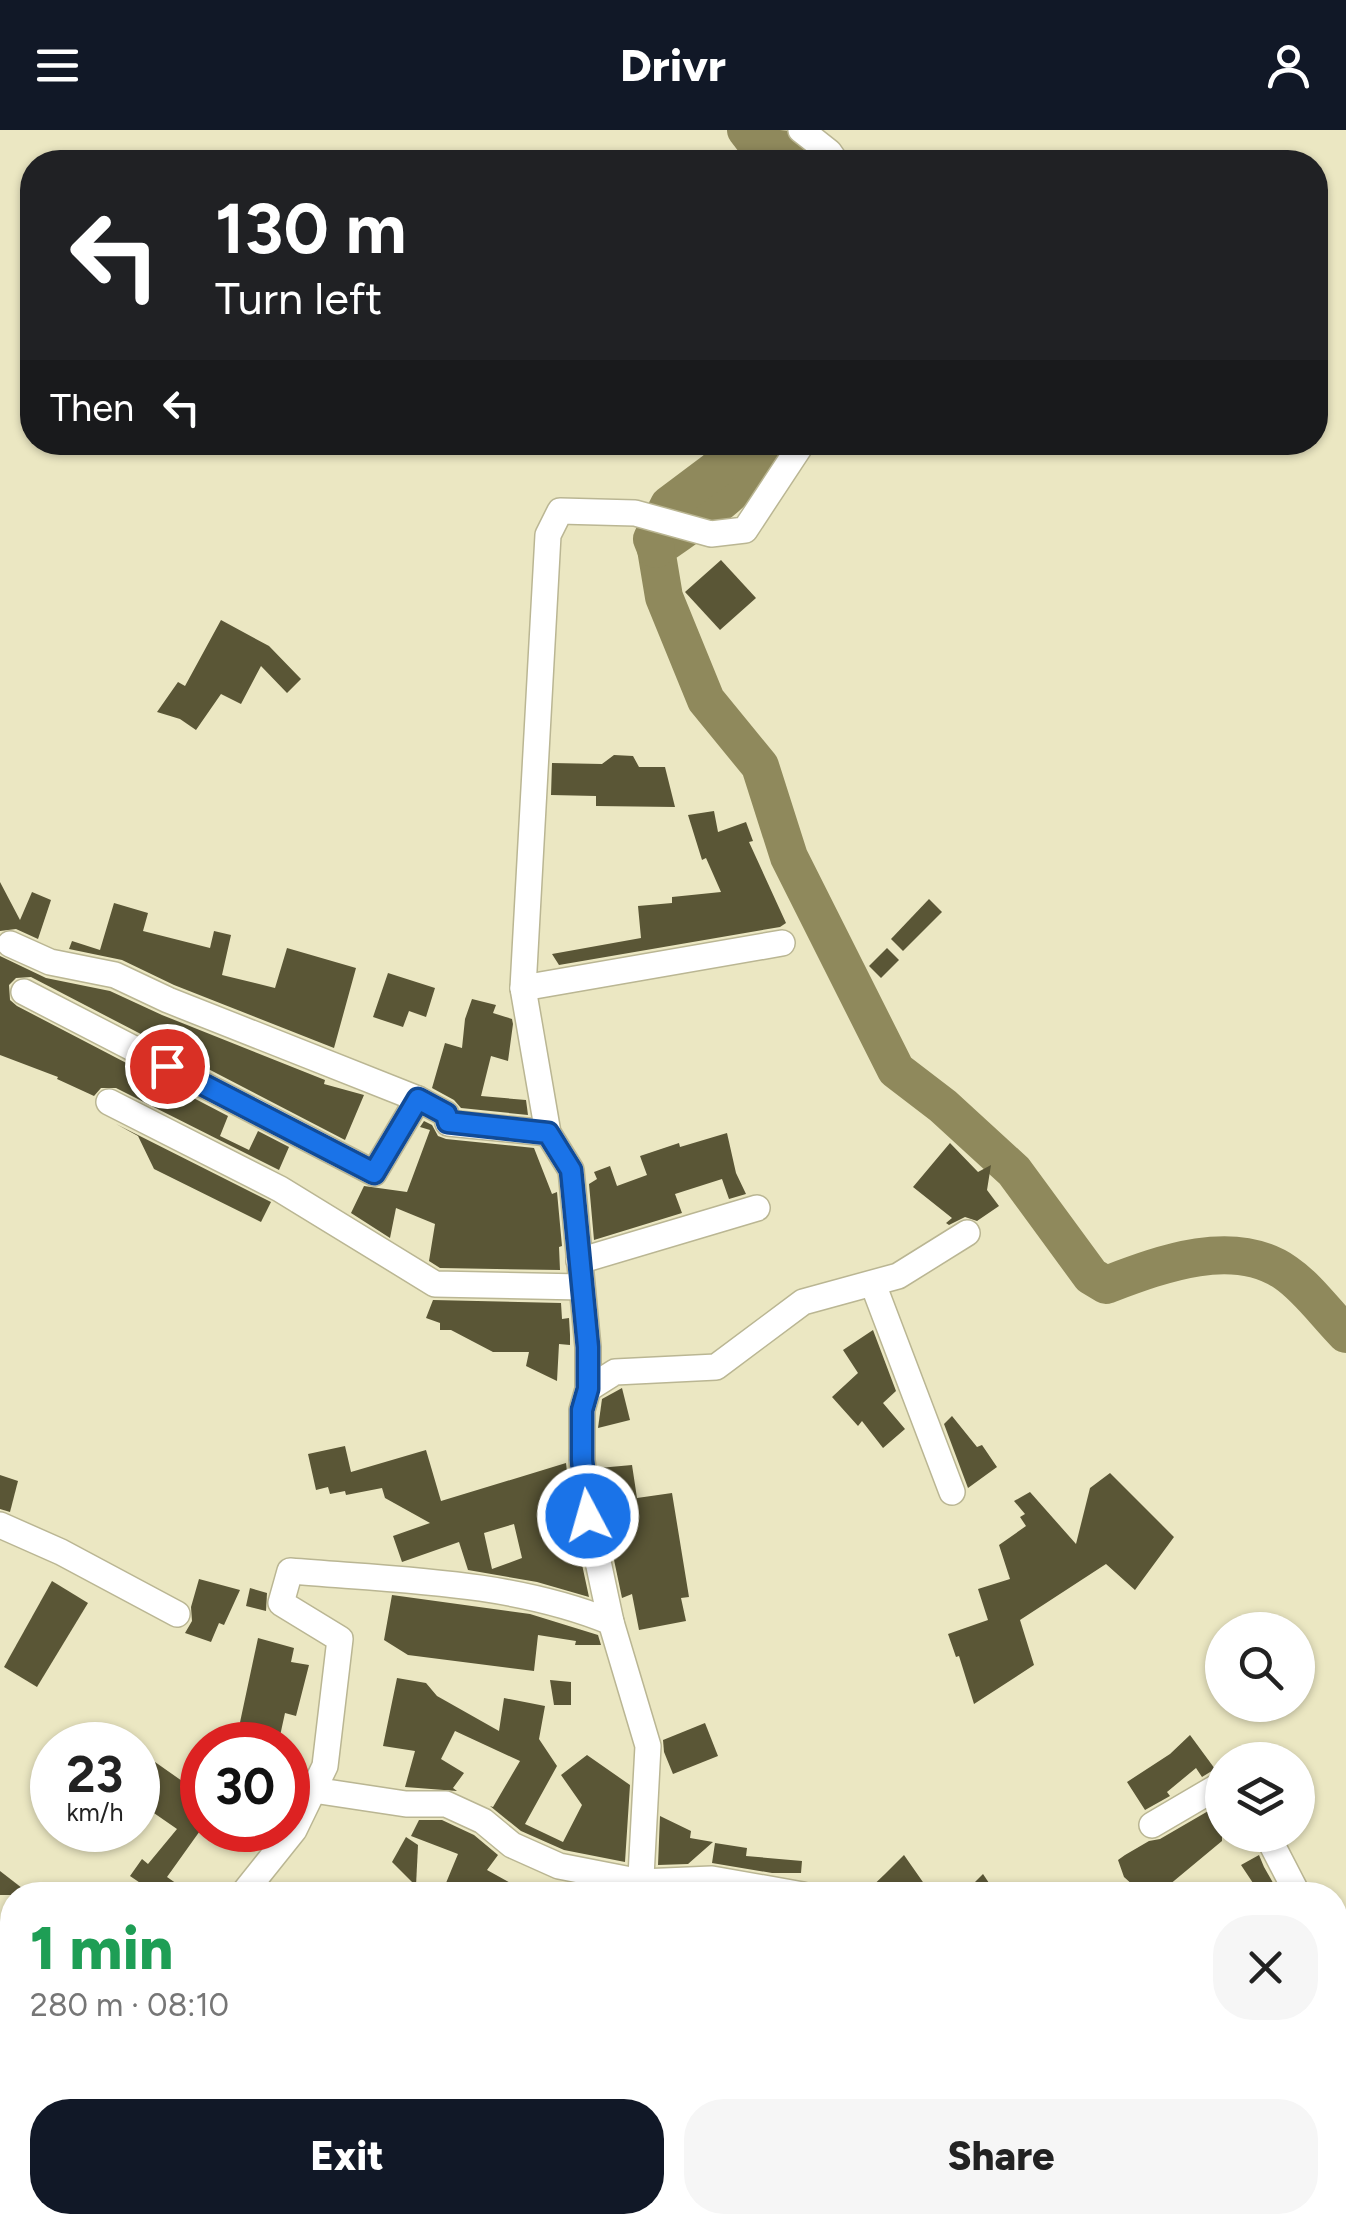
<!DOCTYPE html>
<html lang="en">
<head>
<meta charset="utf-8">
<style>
  :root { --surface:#fff; --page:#f6f6f6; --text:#222; --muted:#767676; --accent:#111827 }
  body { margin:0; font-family:Figtree,sans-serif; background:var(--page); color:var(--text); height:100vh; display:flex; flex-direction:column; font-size:38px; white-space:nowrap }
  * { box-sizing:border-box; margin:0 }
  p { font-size:32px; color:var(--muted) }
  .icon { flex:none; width:55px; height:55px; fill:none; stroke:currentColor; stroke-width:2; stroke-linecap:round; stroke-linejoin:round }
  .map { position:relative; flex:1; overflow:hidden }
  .panel { position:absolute; left:0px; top:1752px; width:1348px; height:352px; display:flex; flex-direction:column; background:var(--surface); border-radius:40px 40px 0 0; box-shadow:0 2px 8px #0004 }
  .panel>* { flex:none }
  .top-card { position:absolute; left:20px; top:20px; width:1308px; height:305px; border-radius:40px; box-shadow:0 2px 8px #0004; background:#202124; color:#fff; overflow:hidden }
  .fabs { position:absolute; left:1205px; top:1482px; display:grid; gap:20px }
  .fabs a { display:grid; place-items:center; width:110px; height:110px; border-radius:50%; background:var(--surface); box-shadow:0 2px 8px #0004; font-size:50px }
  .speed { position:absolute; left:30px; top:1592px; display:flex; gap:20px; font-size:50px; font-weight:700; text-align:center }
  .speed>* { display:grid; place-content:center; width:130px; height:130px; border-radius:50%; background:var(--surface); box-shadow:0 2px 8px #0004; line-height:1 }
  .speed small { font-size:25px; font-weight:400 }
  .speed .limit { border:15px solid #d22; background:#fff; color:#111 }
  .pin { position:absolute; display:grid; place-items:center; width:85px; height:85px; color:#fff; margin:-42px; border:5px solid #fff; border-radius:50%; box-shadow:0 2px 10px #0007 }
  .me { position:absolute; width:110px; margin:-55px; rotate:354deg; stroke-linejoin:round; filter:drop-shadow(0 0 8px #0008) }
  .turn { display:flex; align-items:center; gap:35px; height:210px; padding:0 30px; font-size:45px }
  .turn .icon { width:130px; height:130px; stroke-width:2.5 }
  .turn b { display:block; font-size:70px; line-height:85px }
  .then { display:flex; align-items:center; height:95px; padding:0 30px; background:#0003; gap:20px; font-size:38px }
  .round { display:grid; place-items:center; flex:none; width:105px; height:105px; border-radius:40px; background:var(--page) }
  .head { display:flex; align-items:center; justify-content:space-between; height:170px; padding:0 30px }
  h1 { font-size:60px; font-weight:800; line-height:75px; color:#1e9e55 }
  .action { display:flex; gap:20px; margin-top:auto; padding:20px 30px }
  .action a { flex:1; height:115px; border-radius:40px; background:var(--accent); color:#fff; font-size:40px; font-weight:800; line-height:115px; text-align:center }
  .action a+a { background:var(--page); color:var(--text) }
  header { display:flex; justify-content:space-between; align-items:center; height:130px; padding:0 30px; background:var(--accent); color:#fff; font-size:45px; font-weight:800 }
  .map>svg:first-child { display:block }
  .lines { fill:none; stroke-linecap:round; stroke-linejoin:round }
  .river { stroke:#8f895c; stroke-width:38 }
  .building { fill:#5a5636; fill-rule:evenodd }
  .street-casing { stroke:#bab693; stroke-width:28 }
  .highway-casing { stroke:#bab693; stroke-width:48 }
  .street { stroke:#fff; stroke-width:25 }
  .highway { stroke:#fff; stroke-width:45 }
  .route-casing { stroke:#114b97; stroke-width:25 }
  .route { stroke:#1a73e8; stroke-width:18 }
</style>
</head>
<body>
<header><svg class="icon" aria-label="menu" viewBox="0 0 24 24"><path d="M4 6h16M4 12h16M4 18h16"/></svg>Drivr<svg class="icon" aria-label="person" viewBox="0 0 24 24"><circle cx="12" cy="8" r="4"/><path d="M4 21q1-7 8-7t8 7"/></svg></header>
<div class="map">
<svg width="1346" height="2103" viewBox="0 0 1346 2103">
  <rect width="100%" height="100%" fill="#ebe7c2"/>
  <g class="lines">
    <!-- river -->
    <g class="river">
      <path d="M746 0 759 17 789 20 806 32"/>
      <path d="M775 312C745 359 700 388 656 419L664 467 706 570 760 636 789 727 896 940 943 976 1014 1041 1091 1146 1106 1155C1159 1135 1233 1106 1286 1143 1308 1158 1327 1185 1346 1204"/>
      <path d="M656 419 652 409 669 375 717 339 735 312"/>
    </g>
  </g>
  <!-- building -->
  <g class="building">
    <path d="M721 430 756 468 720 500 685 462Z"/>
    <path d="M221 490 269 516 301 549 287 563 261 536 241 574 221 564 196 600 180 589 157 582 178 552 185 556Z"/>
    <path d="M614 625 633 626 639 637H665L675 677 596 676V666L551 665 552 633 602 634Z"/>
    <path d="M714 681 718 702 746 692 753 711 749 712 786 793 780 797 559 835 552 824 641 808 638 776 672 773V767L721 762 706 728 702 730 688 685Z"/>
    <path d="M0 752 20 790 32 762 51 770 38 809 16 799 0 801Z"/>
    <path d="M929 769 942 782 903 821 891 809Z"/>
    <path d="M114 773 148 783 143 801 210 818 214 801 231 805 222 845 275 858 287 818 356 838 334 918 174 855 122 830 69 819 72 811 100 820Z"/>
    <path d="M887 818 899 830 881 848 869 836Z"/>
    <path d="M0 826 46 848 110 861 162 885 325 950 324 954 364 965 345 1010 31 847 16 848 9 855 10 870 17 876 228 986 220 1006 249 1020 258 1001 289 1017 279 1040 116 958H101L94 966 57 949 58 947 0 925Z"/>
    <path d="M388 843 435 858 426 887 409 881 403 897 373 887Z"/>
    <path d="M472 869 496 875 493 883 512 889 513 894 508 931 491 926 481 966 526 970 528 985 461 978 454 970 432 958 445 913 462 918 465 889Z"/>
    <path d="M424 991 432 995 438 1006 446 1009 534 1018 552 1064 557 1062 562 1116 559 1117 560 1140 440 1138 429 1131 435 1094 396 1078 390 1108 351 1083 364 1056 407 1062 430 1000 420 997Z"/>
    <path d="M116 994 271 1072 261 1092 154 1039 138 1006Z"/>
    <path d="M727 1003 736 1043 746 1064 729 1069 722 1049 675 1064 682 1083 594 1110 589 1054 597 1049 594 1042 610 1036 617 1056 647 1045 640 1026 679 1013 680 1017Z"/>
    <path d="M950 1013 978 1042 991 1035 987 1060 999 1076 977 1091 965 1087 949 1095 946 1093 952 1088 913 1057Z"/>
    <path d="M433 1170 561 1173 562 1189 569 1188 570 1205V1215L559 1214 557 1251 526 1236 529 1222H493L451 1200H440V1193L426 1188Z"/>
    <path d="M873 1200 896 1261 883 1273 905 1299 883 1318 862 1291 858 1296 832 1267 858 1243 843 1220Z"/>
    <path d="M622 1258 630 1290 598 1298 602 1269Z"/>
    <path d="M952 1286 977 1317 982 1315 997 1337 968 1358 944 1294Z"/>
    <path d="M345 1316 351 1342 426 1320 441 1371 566 1333 572 1388 589 1467 537 1452 468 1440 459 1412 402 1432 393 1406 430 1393 385 1368 382 1358 346 1365 345 1361 330 1364 328 1357 316 1360 308 1324ZM514 1394 522 1428 492 1439 484 1403Z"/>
    <path d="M632 1335 637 1368 672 1363 689 1467 681 1468 686 1491 639 1500 632 1464 622 1468 604 1382 599 1338Z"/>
    <path d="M1110 1343 1174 1407 1135 1460 1106 1434 1020 1490 1034 1535 974 1574 959 1526 956 1527 948 1504 988 1490 978 1459 1010 1449 999 1415 1026 1396 1020 1387 1025 1384 1014 1371 1030 1362 1076 1414 1090 1358Z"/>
    <path d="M0 1345 18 1351 10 1382 0 1379Z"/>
    <path d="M199 1449 240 1460 224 1495 219 1493 211 1512 185 1503 192 1491 191 1477Z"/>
    <path d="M52 1451 88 1473 37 1557 4 1537Z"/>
    <path d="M250 1458 267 1463 266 1481 246 1476Z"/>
    <path d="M392 1465 530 1484 598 1505 601 1515H575L576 1511 538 1505 534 1541 408 1525 384 1510Z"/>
    <path d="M258 1508 294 1518 291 1532 309 1535 296 1586 285 1583 278 1615H240L244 1599 239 1597Z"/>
    <path d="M397 1548 426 1553 437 1566 499 1601 504 1568 545 1576 539 1609 557 1636 525 1694 563 1712 582 1675 561 1645 587 1625 630 1655 625 1732 564 1720 521 1701 490 1676 493 1677 520 1631 455 1601 441 1629 464 1643 453 1658 457 1661 405 1657 415 1621 383 1616Z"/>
    <path d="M550 1550 571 1552V1575H554Z"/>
    <path d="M705 1593 718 1626 673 1644 664 1622 663 1610Z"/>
    <path d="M1190 1605 1215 1639 1202 1647 1196 1638 1167 1662 1170 1666 1145 1680 1127 1652 1170 1624Z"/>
    <path d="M155 1632 202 1665V1698L167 1747 193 1765H158L130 1746 142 1729 148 1734 177 1699 138 1672V1658Z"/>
    <path d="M1222 1673V1711L1157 1765H1144L1124 1747 1118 1730 1125 1725 1149 1711 1160 1709Z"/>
    <path d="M660 1686 691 1701 690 1708 713 1712 688 1734 658 1735Z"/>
    <path d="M419 1690H442L474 1705 498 1725 487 1740 532 1765H441L458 1724 411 1706Z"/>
    <path d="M406 1707 418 1715 416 1756 392 1732Z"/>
    <path d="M715 1713 747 1718 746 1726 802 1731 801 1743H772L712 1733Z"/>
    <path d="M904 1725 932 1765H863L885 1744Z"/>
    <path d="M1259 1725 1264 1737 1280 1765H1261L1241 1735Z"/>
    <path d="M0 1741 31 1765H0Z"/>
    <path d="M983 1744 997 1765H962Z"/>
    <path d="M558 1752 623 1765H553Z"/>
  </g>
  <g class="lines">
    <defs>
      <g id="street">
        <path d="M801 0 829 22 836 32"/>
        <path d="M10 814 50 832 115 845 168 870 418 969 446 984 448 993 548 1003"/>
        <path d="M523 858 782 813"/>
        <path d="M24 862 374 1043 418 969"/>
        <path d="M109 972 280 1059 435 1154 582 1157"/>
        <path d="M579 1131 757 1078"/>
        <path d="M873 1154 952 1362"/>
        <path d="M588 1259 615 1242 716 1237 803 1172 898 1146 967 1103"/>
        <path d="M0 1395 61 1422 177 1484"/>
        <path d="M313 1660 406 1674H446L483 1691 512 1715 559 1736 641 1752 712 1749 803 1765"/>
        <path d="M1152 1695 1222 1654"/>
        <path d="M1267 1705 1298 1765"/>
        <path d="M242 1765 294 1700 325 1636 340 1509 281 1473 290 1441C397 1450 511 1451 611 1492"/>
        <path d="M640 1765 648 1616 611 1492 588 1385 582 1330V1280L588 1259V1217L571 1040 548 1003 523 858 548 405 560 381 635 383 711 404 745 400 803 312"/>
        <path d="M1335 1857 1346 1849"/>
        <path d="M545 2092 546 2103"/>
      </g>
      <g id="highway">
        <path d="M0 1879 12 1876"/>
        <path d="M850 2092 880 2103"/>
      </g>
    </defs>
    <!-- street casing -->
    <use href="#street" class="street-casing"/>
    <!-- highway casing -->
    <use href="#highway" class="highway-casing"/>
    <!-- street -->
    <use href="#street" class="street"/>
    <!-- highway -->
    <use href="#highway" class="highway"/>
  </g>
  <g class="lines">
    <defs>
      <path id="route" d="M167 936 374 1043 418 969 446 984 448 992 548 1003 571 1040 588 1217V1259L582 1280V1330L588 1386"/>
    </defs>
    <!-- route casing -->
    <use href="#route" class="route-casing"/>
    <!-- route -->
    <use href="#route" class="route"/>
  </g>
</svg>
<div class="fabs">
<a><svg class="icon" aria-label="search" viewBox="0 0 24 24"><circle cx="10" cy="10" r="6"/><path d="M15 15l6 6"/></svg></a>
<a><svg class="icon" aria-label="layers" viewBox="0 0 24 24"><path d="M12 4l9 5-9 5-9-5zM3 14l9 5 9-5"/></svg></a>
</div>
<div class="speed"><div>23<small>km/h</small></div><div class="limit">30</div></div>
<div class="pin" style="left:167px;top:936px;background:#d93025"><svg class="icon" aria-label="arrive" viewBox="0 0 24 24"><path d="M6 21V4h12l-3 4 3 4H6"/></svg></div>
<svg class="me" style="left:588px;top:1386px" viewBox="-20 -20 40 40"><circle r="17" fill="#1a73e8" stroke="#fff" stroke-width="3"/><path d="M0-11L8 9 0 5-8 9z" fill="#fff"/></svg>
<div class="top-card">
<div class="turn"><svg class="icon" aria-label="left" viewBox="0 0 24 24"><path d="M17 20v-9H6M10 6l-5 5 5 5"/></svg><div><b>130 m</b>Turn left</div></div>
<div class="then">Then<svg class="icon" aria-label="left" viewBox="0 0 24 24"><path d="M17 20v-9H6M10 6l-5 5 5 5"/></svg></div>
</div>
<section class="panel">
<div class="head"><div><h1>1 min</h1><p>280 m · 08:10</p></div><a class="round"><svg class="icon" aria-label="close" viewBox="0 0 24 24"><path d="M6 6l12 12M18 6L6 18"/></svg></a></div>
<div class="action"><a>Exit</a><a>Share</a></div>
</section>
</div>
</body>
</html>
